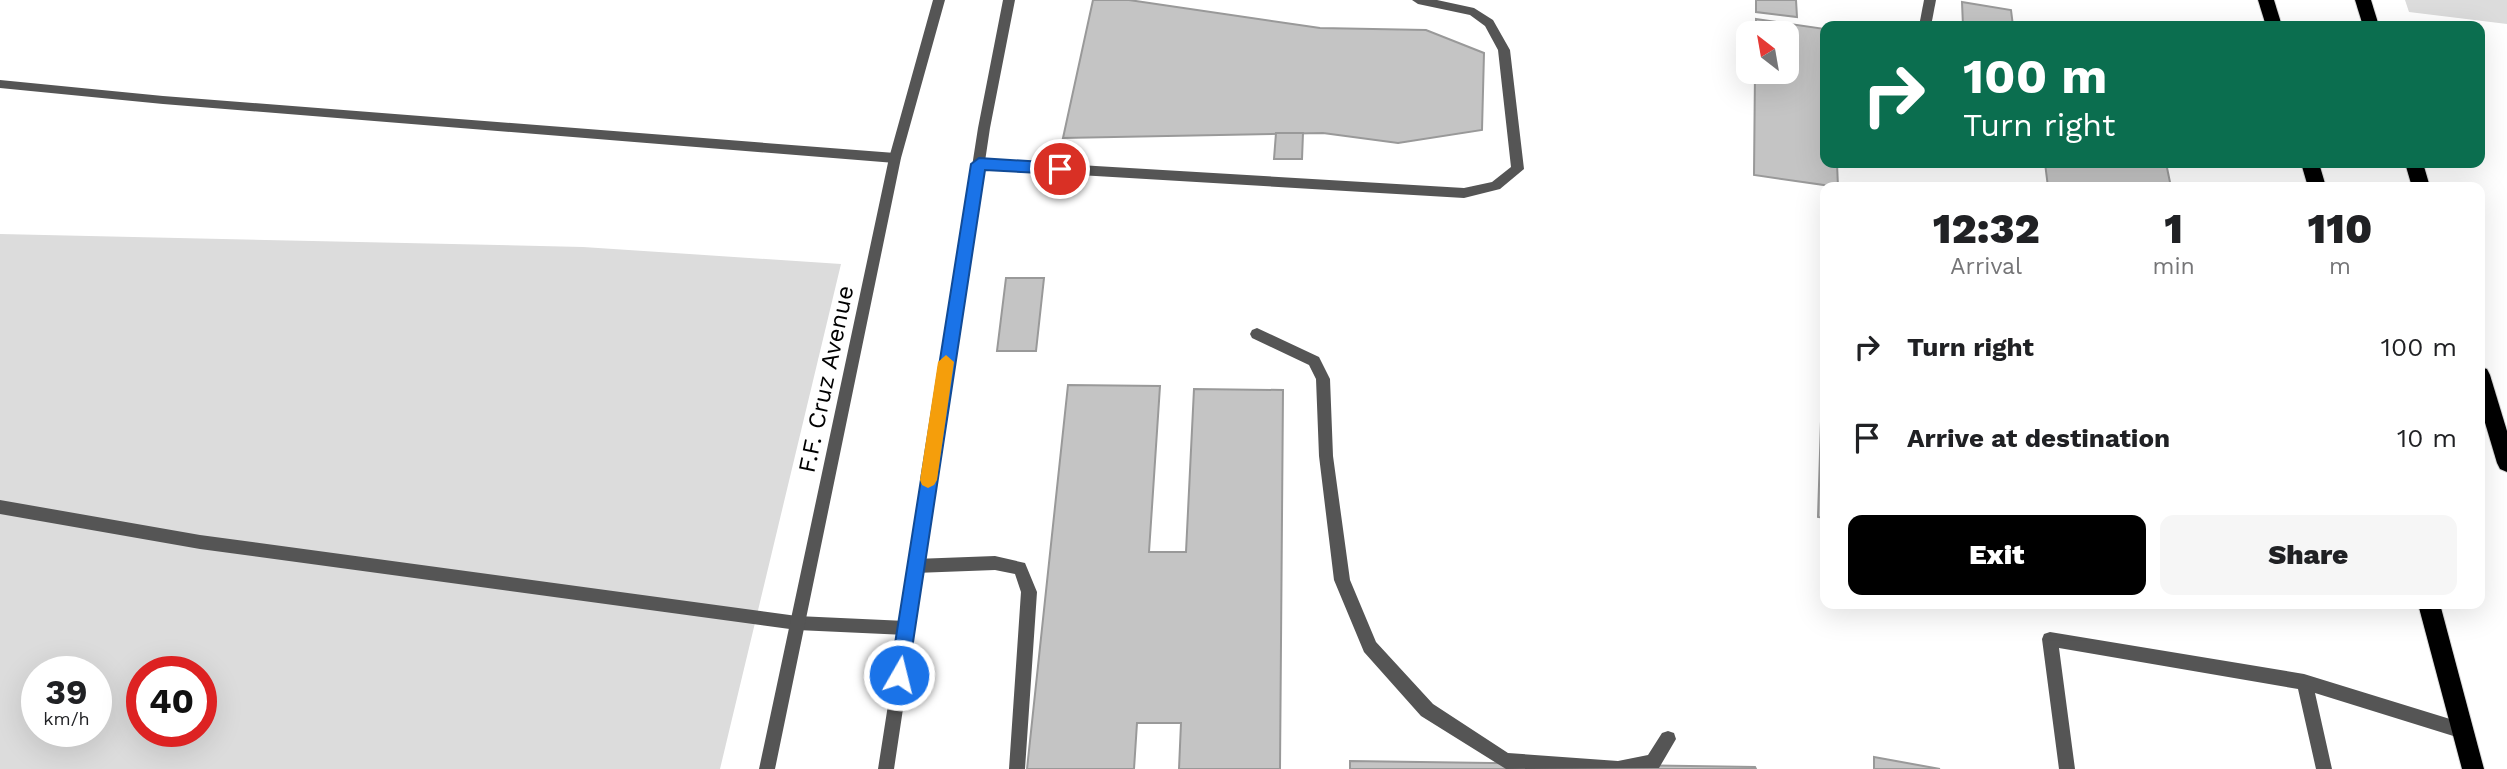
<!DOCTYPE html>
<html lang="en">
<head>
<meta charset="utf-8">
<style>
  :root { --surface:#fff; --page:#f6f6f6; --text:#202124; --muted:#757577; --accent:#000 }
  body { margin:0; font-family:"Work Sans",sans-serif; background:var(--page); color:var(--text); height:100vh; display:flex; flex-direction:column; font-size:26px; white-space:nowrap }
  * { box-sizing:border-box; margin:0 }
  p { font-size:23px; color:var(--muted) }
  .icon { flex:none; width:38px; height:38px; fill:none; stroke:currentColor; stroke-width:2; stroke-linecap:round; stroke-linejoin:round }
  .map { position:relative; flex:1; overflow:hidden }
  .side { position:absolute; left:1820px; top:182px; width:665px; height:427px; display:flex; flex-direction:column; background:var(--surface); border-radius:14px; box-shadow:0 7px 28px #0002 }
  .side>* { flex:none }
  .guide { position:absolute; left:1820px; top:21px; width:665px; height:147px; border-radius:14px; box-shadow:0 7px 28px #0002; background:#0b6e4f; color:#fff; overflow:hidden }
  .needle { width:46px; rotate:329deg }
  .fabs { position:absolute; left:1736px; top:21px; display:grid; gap:14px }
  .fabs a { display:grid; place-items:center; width:63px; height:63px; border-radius:14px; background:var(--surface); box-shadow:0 7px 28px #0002; font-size:35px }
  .speed { position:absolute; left:21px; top:656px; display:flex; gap:14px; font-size:35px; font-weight:700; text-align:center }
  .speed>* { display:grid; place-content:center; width:91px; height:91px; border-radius:50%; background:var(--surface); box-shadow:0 7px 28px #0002; line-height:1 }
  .speed small { font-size:18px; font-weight:400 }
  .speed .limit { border:10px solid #d22; background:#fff; color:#111 }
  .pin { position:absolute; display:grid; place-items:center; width:60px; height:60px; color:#fff; margin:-30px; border:4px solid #fff; border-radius:50%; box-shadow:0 2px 7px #0007 }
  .me { position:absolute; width:77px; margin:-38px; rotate:8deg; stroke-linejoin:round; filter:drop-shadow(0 0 5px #0008) }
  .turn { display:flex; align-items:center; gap:24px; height:147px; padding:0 28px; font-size:32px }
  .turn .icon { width:91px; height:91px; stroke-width:2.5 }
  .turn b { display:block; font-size:49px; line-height:60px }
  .eta { display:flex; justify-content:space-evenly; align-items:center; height:119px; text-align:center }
  .eta b { font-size:42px; font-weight:800; line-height:49px }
  .primary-button { display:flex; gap:14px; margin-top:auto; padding:14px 28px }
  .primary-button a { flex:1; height:80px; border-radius:14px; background:var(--accent); color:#fff; font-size:28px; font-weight:800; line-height:80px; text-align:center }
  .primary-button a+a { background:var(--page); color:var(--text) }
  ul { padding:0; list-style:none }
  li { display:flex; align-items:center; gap:21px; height:91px; padding:0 28px }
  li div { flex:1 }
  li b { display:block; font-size:26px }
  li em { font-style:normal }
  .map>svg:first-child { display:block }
  .green { fill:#dcdcdc; fill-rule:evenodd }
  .building { fill:#c4c4c4; stroke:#999; stroke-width:2 }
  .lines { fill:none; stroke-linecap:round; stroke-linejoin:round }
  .trunk-casing { stroke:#dbdbdb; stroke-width:2 }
  .service { fill:#555; fill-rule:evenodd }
  .tertiary { fill:#555; fill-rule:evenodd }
  .trunk { fill:#000; fill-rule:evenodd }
  .route { fill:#1a73e8; stroke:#114b97; stroke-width:2 }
  .slow { fill:#f59e0b }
  .labels { text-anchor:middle; stroke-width:7; stroke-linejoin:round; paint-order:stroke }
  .street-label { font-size:24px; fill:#000; stroke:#fff }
</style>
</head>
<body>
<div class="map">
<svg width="2507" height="769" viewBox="0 0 2507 769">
  <rect width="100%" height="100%" fill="#fff"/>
  <!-- green -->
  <g class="green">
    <path d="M2405 0H2507V24L2409 12Z"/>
    <path d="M0 234 583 247 841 264 720 769H0ZM37 672H96V732H37ZM142 672H201V732H142Z"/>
  </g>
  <!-- building -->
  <g class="building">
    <path d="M1093 0H1129L1320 28 1426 30 1484 53 1482 130 1398 143 1323 133 1063 138Z"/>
    <path d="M1756 0H1796L1797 17 1756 12Z"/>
    <path d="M1962 2 2011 10 2013 26H1963Z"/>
    <path d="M1756 19 1825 29V163H1837L1838 187 1754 175 1755 72H1787V33H1756Z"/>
    <path d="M1276 133H1303L1302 159H1274Z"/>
    <path d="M2045 163H2166L2171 187H2048Z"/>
    <path d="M1006 278H1044L1036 351H997Z"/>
    <path d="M1068 385 1160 386 1149 552H1186L1194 389 1283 390 1280 769H1179L1181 723H1137L1134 769H1027Z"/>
    <path d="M1821 421 1825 422V518L1818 517Z"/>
    <path d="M1874 757 1940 769H1874Z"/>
    <path d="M1350 761 1755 767 1756 769H1350Z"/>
  </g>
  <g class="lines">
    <defs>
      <g id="trunk">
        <path d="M2258 0H2274L2282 26H2266Z"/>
        <path d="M2355 0H2371L2379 26H2363Z"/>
        <path d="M2301 163H2319L2326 187H2308Z"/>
        <path d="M2405 163H2423L2430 187H2412Z"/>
        <path d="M2480 367 2487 369 2490 375 2507 431V472L2500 469 2497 463 2480 406Z"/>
        <path d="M2418 604H2440L2484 769H2462Z"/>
      </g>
    </defs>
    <!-- trunk casing -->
    <use href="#trunk" class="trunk-casing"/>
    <!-- service -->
    <g class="service">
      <path d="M1412 0H1437L1474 8 1493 20 1510 50 1524 169 1500 189 1464 198 979 169 973 164 979 159 1464 188 1492 182 1511 167 1498 50 1485 26 1470 15 1418 4Z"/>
      <path d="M1924 0H1936L1931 26H1919Z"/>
      <path d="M0 80 163 96 895 153 901 158 895 163 163 104 0 88Z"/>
      <path d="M1257 328 1319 357 1330 379 1333 456 1350 580 1376 642 1433 704 1508 753 1618 761 1648 755 1662 733 1668 731 1674 733 1676 739 1659 768 1506 769 1421 716 1364 652 1334 580 1319 456 1316 379 1309 365 1252 338 1250 334 1252 330Z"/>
      <path d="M0 500 200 535 797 616 906 621 912 623 914 628 912 633 906 635 797 630 200 549 0 514Z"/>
      <path d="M995 556 1025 563 1037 592 1025 769H1009L1021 592 1015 574 995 570 915 573 910 571 907 566 910 561 915 559Z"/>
      <path d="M2050 632 2304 674 2463 723 2469 725 2471 731 2469 737 2463 739 2315 693 2332 769H2316L2298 689 2059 648 2075 769H2059L2042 639 2044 634Z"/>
    </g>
    <!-- tertiary -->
    <g class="tertiary">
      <path d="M933 0H945L901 158 775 769H759L889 158Z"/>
      <path d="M1003 0H1015L990 128 894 769H878L978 128Z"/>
    </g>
    <!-- trunk -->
    <use href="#trunk" class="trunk"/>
  </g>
  <!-- route -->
  <path class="route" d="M979 158 1060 163 1067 169 1060 174 985 170 908 675 906 681 899 683 893 681 890 675 971 164Z"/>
  <!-- slow -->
  <path class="slow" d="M946 355 954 362 937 480 934 485 928 488 922 485 920 480 938 362Z"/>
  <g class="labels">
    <!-- street labels -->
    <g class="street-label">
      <text transform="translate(826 379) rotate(-78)" y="8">F.F. Cruz Avenue</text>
    </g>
  </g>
</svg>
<div class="fabs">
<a><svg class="needle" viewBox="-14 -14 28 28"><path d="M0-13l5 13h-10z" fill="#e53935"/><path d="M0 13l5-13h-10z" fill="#757577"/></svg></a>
</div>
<div class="speed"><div>39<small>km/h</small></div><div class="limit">40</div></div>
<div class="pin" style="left:1060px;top:169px;background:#d93025"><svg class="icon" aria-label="arrive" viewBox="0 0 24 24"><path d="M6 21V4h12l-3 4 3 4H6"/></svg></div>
<svg class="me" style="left:899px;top:675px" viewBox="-20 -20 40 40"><circle r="17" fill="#1a73e8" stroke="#fff" stroke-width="3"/><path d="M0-11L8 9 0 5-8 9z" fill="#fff"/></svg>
<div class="guide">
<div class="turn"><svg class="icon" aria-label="right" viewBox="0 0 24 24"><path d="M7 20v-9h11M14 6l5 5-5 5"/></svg><div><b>100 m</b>Turn right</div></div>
</div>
<section class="side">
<div class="eta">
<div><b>12:32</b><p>Arrival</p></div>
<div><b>1</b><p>min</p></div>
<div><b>110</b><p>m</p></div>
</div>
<ul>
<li><svg class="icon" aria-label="right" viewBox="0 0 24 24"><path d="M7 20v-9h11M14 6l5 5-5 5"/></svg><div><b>Turn right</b></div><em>100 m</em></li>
<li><svg class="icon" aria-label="arrive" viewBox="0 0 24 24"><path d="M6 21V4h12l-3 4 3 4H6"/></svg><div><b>Arrive at destination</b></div><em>10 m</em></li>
</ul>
<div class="primary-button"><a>Exit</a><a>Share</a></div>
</section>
</div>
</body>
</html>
